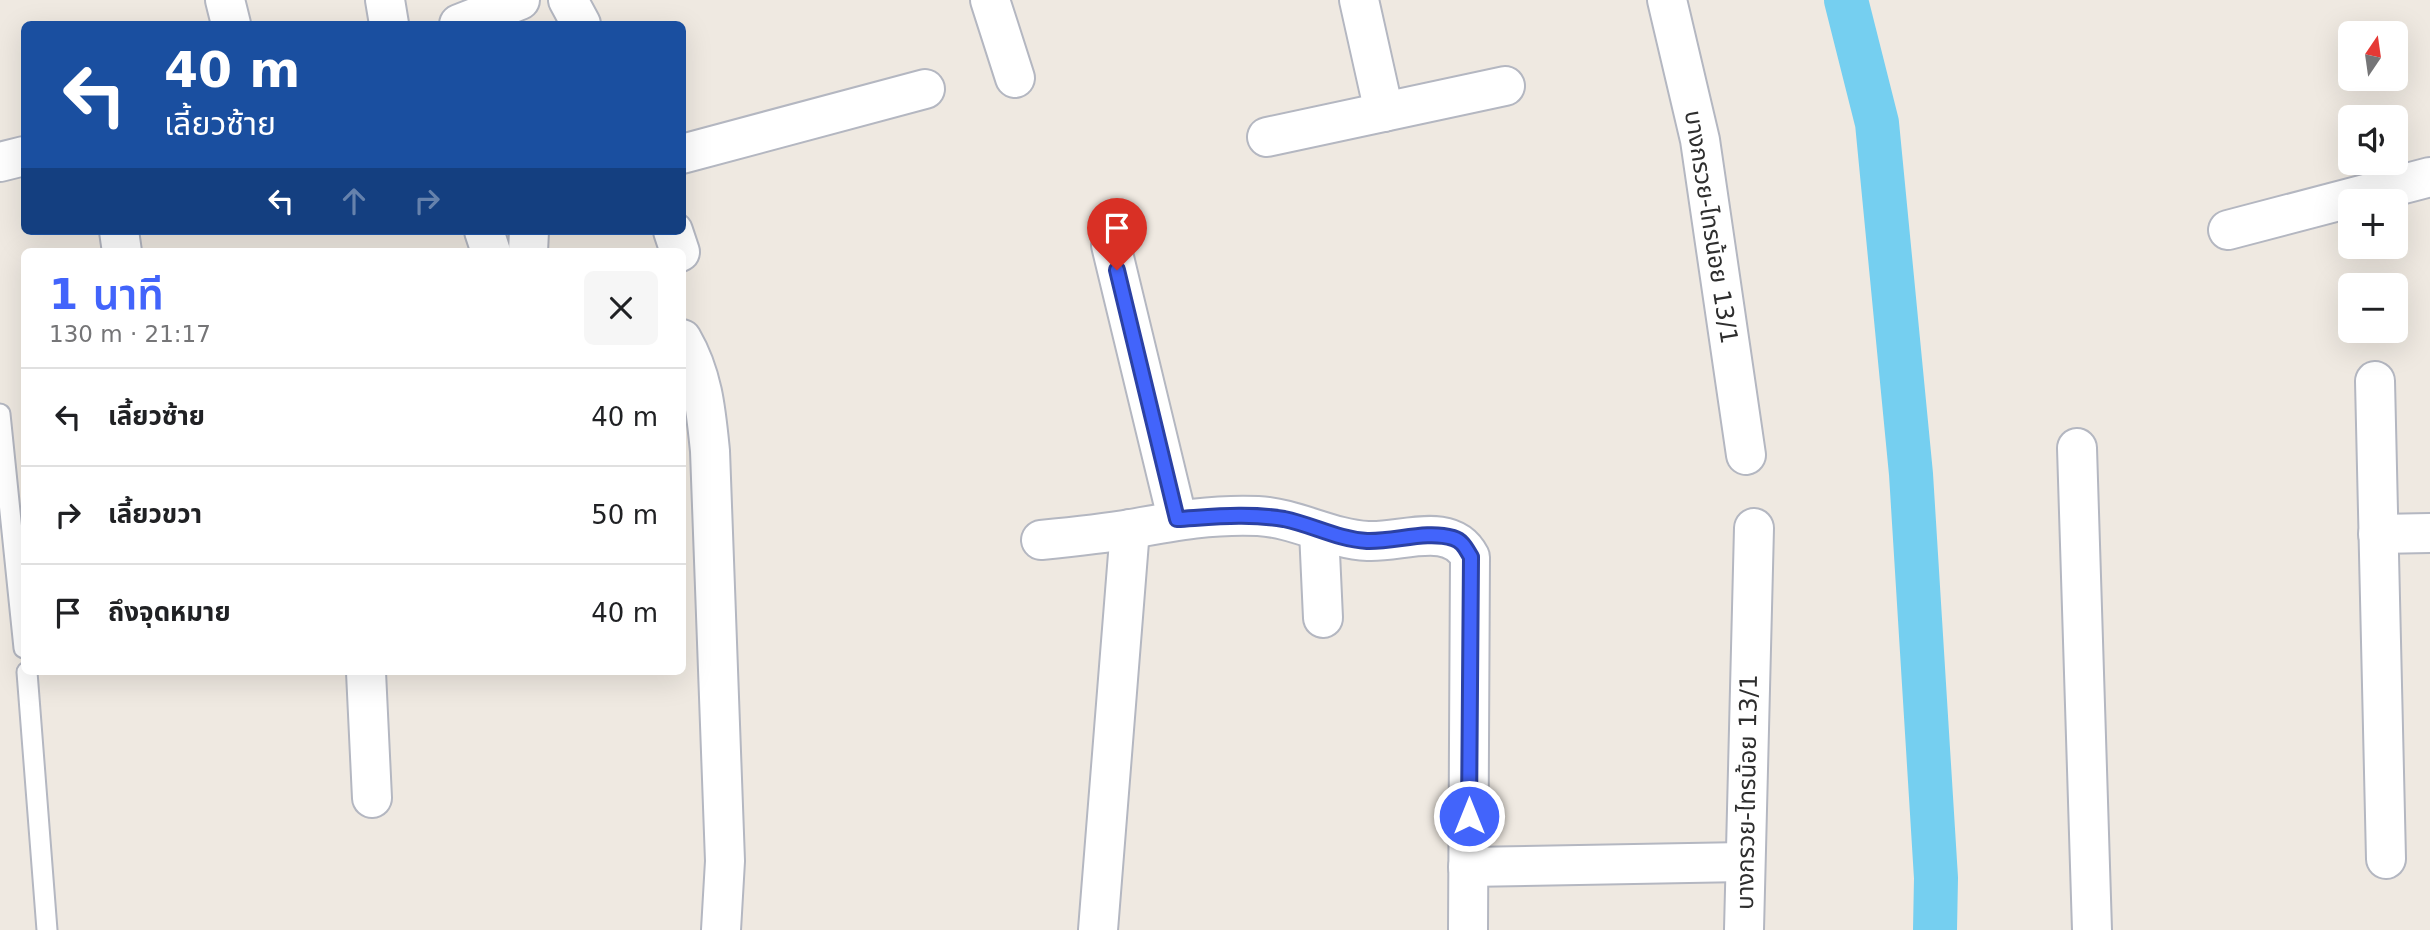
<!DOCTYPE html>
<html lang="th">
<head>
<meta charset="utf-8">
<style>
  :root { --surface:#fff; --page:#f6f6f6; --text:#202124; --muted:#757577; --line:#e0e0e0; --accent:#4264fb }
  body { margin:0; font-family:"DejaVu Sans","Noto Sans Thai",sans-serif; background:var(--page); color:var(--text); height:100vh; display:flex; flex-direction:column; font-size:26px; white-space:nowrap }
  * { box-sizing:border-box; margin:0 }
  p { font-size:23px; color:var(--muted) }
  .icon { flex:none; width:38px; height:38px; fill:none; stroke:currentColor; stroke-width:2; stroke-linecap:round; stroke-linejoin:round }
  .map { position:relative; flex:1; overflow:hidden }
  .side { position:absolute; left:21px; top:248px; width:665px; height:427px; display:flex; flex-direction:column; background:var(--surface); border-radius:10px; box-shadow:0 7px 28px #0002 }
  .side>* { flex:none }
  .guide { position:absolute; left:21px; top:21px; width:665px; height:214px; border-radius:10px; box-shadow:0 7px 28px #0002; background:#1a4fa0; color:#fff; overflow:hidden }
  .needle { width:46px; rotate:13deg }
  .fabs { position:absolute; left:2338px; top:21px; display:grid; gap:14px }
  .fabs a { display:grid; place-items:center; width:70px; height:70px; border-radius:10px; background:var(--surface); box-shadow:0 7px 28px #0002; font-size:35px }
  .pin { position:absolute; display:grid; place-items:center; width:60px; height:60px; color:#fff; margin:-72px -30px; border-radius:50% 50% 50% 0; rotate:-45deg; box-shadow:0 0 7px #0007 }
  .pin .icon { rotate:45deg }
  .me { position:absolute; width:77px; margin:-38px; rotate:0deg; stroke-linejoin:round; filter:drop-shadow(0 0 5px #0008) }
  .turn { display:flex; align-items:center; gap:24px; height:147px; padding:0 28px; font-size:32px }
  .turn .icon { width:91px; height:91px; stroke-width:2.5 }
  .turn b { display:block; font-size:49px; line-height:60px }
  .lanes { display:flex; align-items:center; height:66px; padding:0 28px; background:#0003; justify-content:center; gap:35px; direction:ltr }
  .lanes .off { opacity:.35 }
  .round { display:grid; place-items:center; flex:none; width:74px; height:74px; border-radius:10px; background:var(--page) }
  .head { display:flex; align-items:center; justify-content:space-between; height:119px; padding:0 28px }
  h1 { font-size:42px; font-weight:600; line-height:52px; color:var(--accent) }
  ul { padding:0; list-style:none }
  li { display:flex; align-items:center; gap:21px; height:98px; padding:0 28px; border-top:2px solid var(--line) }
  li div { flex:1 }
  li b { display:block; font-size:26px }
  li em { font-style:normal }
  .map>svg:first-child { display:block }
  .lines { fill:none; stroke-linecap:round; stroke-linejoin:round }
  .canal { stroke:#75cff0; stroke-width:44 }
  .service-casing { stroke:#b4b7c1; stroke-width:23 }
  .minor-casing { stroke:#b4b7c1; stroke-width:42 }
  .secondary-casing { stroke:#b4b7c1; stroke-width:42 }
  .service { stroke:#fff; stroke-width:19 }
  .minor { stroke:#fff; stroke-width:38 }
  .secondary { stroke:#fff; stroke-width:38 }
  .route-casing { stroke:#2b41a3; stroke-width:18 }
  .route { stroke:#4264fb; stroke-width:12 }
  .labels { text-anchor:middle; stroke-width:7; stroke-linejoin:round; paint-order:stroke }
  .street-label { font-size:24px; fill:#2e2e2e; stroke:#fff }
</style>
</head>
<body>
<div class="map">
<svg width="2430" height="930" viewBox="0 0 2430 930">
  <rect width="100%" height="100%" fill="#efe9e1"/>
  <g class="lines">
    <!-- canal -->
    <path class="canal" d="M1846 0 1877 123 1911 474 1936 878 1935 930"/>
    <defs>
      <g id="service">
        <path d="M0 414 24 648"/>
        <path d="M27 672 47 930"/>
      </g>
      <g id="minor">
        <path d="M225 0 231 24"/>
        <path d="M385 0 389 24"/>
        <path d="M568 0 581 24"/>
        <path d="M990 0 1015 78"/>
        <path d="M1359 0 1384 112"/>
        <path d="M1667 0 1700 140 1746 455"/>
        <path d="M1267 137 1505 86"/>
        <path d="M682 154 925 89"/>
        <path d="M2228 230 2430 177"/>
        <path d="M119 231 122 252"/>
        <path d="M484 231 491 252"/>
        <path d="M673 231 680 252"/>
        <path d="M1111 245 1177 518"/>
        <path d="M528 252 529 231"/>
        <path d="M682 339C703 375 706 411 710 451L725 861 721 930"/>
        <path d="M2375 381 2386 859"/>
        <path d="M2077 448 2092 930"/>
        <path d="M1319 531 1323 618"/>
        <path d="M2378 534 2430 533"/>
        <path d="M1041 540C1071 537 1101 534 1131 529 1175 521 1213 514 1258 516 1296 518 1330 539 1368 541 1401 543 1451 520 1470 557L1468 930"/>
        <path d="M366 672 372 798"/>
        <path d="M1468 867 1744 862"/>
        <path d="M1098 930 1130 529"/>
        <path d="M1744 930 1754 528"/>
      </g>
      <g id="secondary">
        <path d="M459 24 520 0"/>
        <path d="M0 162 24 156"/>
      </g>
    </defs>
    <!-- service casing -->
    <use href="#service" class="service-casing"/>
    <!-- minor casing -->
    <use href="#minor" class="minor-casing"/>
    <!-- secondary casing -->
    <use href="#secondary" class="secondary-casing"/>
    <!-- service -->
    <use href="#service" class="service"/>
    <!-- minor -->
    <use href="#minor" class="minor"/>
    <!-- secondary -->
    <use href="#secondary" class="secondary"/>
  </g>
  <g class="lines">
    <defs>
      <path id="route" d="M1117 270 1177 519C1212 517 1248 513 1284 519 1313 525 1337 539 1367 541 1395 542 1426 530 1453 538 1463 541 1466 549 1471 557L1469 816"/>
    </defs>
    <!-- route casing -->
    <use href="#route" class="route-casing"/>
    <!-- route -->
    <use href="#route" class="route"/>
  </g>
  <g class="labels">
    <!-- street labels -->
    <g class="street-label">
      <text transform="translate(1711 227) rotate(81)" y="8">บางกรวย-ไทรน้อย 13/1</text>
      <text transform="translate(1747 792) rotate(-89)" y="8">บางกรวย-ไทรน้อย 13/1</text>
    </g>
  </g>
</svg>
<div class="fabs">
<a><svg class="needle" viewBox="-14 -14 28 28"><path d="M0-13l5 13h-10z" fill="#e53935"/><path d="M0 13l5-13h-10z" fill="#757577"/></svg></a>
<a><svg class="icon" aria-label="sound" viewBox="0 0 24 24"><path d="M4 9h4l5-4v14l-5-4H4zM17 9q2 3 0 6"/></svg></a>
<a>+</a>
<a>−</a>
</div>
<div class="pin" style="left:1117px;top:270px;background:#d93025"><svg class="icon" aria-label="arrive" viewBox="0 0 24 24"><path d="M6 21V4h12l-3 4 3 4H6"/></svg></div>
<svg class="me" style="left:1469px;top:816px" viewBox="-20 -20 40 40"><circle r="17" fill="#4264fb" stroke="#fff" stroke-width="3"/><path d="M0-11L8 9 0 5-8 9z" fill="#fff"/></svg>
<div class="guide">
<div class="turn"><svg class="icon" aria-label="left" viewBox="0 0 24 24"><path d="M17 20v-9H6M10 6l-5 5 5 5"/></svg><div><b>40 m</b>เลี้ยวซ้าย</div></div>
<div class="lanes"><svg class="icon" aria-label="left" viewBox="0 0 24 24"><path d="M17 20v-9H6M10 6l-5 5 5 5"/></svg><svg class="icon off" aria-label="ahead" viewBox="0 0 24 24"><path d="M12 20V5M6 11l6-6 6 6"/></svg><svg class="icon off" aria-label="right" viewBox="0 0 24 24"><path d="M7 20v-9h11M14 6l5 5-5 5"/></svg></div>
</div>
<section class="side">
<div class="head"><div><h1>1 นาที</h1><p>130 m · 21:17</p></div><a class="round"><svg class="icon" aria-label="close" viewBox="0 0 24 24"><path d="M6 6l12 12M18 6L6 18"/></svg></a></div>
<ul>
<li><svg class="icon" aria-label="left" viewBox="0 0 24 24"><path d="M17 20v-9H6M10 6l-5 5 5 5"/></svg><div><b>เลี้ยวซ้าย</b></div><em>40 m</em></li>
<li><svg class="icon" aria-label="right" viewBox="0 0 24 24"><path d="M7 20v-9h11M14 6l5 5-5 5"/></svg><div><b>เลี้ยวขวา</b></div><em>50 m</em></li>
<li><svg class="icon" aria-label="arrive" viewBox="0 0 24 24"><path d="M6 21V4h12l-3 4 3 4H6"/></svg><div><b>ถึงจุดหมาย</b></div><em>40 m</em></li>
</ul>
</section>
</div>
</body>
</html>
